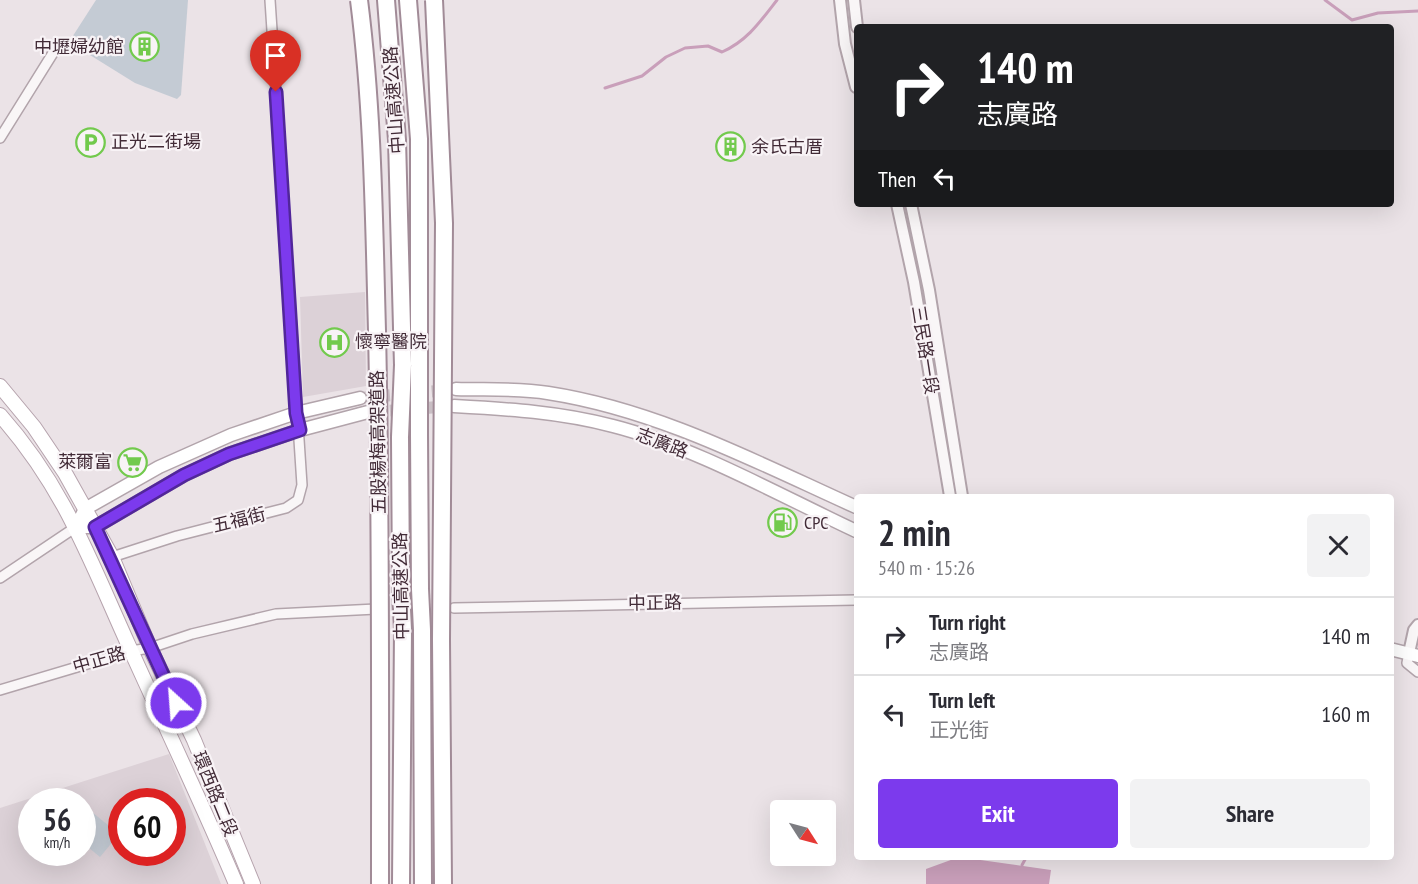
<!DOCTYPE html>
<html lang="en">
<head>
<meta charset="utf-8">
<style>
  :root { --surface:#fff; --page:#f2f2f3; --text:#2b2b33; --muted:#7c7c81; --line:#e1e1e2; --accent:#7c3aed }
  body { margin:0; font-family:"PT Sans Narrow","Noto Sans TC",sans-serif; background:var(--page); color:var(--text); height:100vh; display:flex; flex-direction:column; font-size:22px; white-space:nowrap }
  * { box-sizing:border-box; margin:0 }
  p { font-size:20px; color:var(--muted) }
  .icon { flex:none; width:33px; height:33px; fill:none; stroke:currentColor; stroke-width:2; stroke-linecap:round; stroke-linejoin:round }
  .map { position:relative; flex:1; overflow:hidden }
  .drawer { position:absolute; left:854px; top:494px; width:540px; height:366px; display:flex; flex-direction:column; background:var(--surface); border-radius:6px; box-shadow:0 6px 24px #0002 }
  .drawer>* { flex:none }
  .hud { position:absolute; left:854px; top:24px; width:540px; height:183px; border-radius:6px; box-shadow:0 6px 24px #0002; background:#202124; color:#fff; overflow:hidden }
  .needle { width:39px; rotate:126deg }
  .controls { position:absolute; left:770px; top:800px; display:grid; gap:12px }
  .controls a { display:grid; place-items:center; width:66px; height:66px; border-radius:6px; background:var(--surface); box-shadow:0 6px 24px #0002; font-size:30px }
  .speed { position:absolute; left:18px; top:788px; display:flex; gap:12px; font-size:30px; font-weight:700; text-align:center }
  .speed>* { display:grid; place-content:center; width:78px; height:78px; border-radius:50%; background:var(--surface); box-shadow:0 6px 24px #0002; line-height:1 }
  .speed small { font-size:15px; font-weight:400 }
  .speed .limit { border:9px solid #d22; background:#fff; color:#111 }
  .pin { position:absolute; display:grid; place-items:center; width:51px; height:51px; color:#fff; margin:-62px -26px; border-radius:50% 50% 50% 0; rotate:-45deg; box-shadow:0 0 6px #0007 }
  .pin .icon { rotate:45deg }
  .me { position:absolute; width:66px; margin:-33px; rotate:334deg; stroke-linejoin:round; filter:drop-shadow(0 0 4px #0008) }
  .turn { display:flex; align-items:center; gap:21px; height:126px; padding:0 24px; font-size:27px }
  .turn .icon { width:78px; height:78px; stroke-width:2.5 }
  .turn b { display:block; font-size:42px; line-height:51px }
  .then { display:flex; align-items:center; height:57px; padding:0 24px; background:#0003; gap:12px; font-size:22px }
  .round { display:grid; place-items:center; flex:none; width:63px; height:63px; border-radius:6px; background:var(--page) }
  .summary { display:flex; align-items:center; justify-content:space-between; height:102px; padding:0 24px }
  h1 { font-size:36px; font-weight:700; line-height:45px }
  .button { display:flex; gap:12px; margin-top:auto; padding:12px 24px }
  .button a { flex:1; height:69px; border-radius:6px; background:var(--accent); color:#fff; font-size:24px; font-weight:700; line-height:69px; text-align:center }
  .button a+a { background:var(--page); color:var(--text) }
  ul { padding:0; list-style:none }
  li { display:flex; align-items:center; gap:18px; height:78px; padding:0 24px; border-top:2px solid var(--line) }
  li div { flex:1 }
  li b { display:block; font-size:22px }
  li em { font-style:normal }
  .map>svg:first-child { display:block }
  .built { fill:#dcd1d7; fill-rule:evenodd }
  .green { fill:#c4cbd4 }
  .water { fill:#c99fba }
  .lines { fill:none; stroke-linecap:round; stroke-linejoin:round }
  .stream { stroke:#c99fba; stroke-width:3 }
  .minor-tunnel { stroke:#c9bec4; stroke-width:9; stroke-dasharray:9 4.5; stroke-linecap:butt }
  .secondary-tunnel { stroke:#c9bec4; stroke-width:12; stroke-dasharray:12 6; stroke-linecap:butt }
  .minor-casing { stroke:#b2a4ab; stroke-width:12 }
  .tertiary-casing { stroke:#b2a4ab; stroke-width:14 }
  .secondary-casing { stroke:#b2a4ab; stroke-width:15 }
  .primary-casing { stroke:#b6a3ad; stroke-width:16 }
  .motorway-casing { stroke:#a18b97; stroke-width:20 }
  .minor { stroke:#f9f6f7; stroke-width:9 }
  .tertiary { stroke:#f9f6f7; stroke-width:10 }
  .secondary { stroke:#fff; stroke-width:12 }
  .primary { stroke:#fff; stroke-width:14 }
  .motorway { stroke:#fff; stroke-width:16 }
  .motorway-bridge-casing { stroke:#a18b97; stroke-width:20; stroke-linecap:butt }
  .motorway-bridge { stroke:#fff; stroke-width:16 }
  .route-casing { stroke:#51269a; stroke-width:15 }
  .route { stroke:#7c3aed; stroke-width:10 }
  .labels { text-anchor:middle; stroke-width:4.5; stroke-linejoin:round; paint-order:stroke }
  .poi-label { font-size:18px; fill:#422b37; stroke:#f8f3f6; text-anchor:start }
  .street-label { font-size:18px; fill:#422b37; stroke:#f8f3f6 }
</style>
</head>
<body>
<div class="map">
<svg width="1418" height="884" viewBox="0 0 1418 884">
  <rect width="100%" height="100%" fill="#ebe3e7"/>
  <!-- built -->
  <g class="built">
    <path d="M365 292 366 386 303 397 300 297Z"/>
    <path d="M169 754 221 884H0V808ZM32 801H82V852H32ZM122 801H172V852H122Z"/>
  </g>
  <!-- green -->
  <g class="green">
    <path d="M96 0H188L181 95 177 99 135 83 69 42Z"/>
    <path d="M82 804 119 834 100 857 83 843Z"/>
  </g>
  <!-- water -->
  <path class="water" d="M959 857 1051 870 1049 884H926V869Z"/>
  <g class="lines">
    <!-- stream -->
    <g class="stream">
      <path d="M1325 0 1352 20 1378 13 1418 11"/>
      <path d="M605 88 642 76 666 57 685 48 708 46 722 52C747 41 760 22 777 0"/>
      <path d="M1022 865 1027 856"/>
    </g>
    <!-- minor-tunnel -->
    <path class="minor-tunnel" d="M378 609 445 608"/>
    <!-- secondary-tunnel -->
    <g class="secondary-tunnel">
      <path d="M360 398 449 390"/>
      <path d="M372 412 451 406"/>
    </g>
    <defs>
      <g id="minor">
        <path d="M0 138 58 45"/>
        <path d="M112 557 177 536 286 508 298 500 302 485 270 0"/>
        <path d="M0 578 76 527"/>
        <path d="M454 608 856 600"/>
        <path d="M1409 653 1407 663 1418 672"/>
        <path d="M0 690 131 651 150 648 192 634 276 614 376 609"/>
      </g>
      <g id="tertiary">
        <path d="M840 0 845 44 856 87"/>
        <path d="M854 0 857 27"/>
        <path d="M897 204 914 282 950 496"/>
        <path d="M911 204 929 290 962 496"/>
        <path d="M1409 653 1414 630 1418 625"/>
      </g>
      <g id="secondary">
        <path d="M456 389C486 390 518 388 548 393 658 410 756 462 856 507"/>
        <path d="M360 398 296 413 231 435 159 467 85 509 76 527H95L184 475 229 454 300 430 368 412"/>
        <path d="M454 406C508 409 560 412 613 426 692 446 781 496 856 531"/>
        <path d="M1390 649 1418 656"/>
      </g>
      <g id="primary">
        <path d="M0 386 34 427 65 473 112 557 150 648 194 740 253 884"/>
        <path d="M0 415C64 487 89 558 128 644 164 724 202 803 236 884"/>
      </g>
      <g id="motorway">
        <path d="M386 0 397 140 403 365"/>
        <path d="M408 0 419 139V367"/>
        <path d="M419 434 420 589"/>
        <path d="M400 437 401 589"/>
        <path d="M422 630 423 884"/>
        <path d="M401 884 403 630"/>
      </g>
    </defs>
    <!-- minor casing -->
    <use href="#minor" class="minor-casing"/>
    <!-- tertiary casing -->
    <use href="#tertiary" class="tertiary-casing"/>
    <!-- secondary casing -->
    <use href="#secondary" class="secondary-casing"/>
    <!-- primary casing -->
    <use href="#primary" class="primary-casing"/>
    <!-- motorway casing -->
    <use href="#motorway" class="motorway-casing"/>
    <!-- minor -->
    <use href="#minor" class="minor"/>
    <!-- tertiary -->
    <use href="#tertiary" class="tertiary"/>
    <!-- secondary -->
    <use href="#secondary" class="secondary"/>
    <!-- primary -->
    <use href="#primary" class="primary"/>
    <!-- motorway -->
    <use href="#motorway" class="motorway"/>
    <defs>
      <g id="motorway-bridge">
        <path d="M359 0C373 110 374 220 377 331 381 515 380 700 380 884"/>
        <path d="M434 0 444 223 441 640 443 884"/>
        <path d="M419 434V367"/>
        <path d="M400 437 403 365"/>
        <path d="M401 589 403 630"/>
        <path d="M420 589 422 630"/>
      </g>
    </defs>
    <!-- motorway-bridge casing -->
    <use href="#motorway-bridge" class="motorway-bridge-casing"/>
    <!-- motorway-bridge -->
    <use href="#motorway-bridge" class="motorway-bridge"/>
  </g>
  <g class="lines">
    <defs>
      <path id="route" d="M176 703 95 527 184 475 229 454 300 430 296 413 276 92"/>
    </defs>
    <!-- route casing -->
    <use href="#route" class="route-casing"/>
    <!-- route -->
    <use href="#route" class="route"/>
  </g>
  <!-- icons -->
  <defs>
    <symbol id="building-ring" viewBox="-11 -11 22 22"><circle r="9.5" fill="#f8f3f6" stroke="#72ca4d" stroke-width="1.5"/><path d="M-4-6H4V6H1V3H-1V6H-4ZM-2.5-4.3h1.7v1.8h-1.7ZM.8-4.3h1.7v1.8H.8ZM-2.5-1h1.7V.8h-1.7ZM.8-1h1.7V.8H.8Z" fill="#72ca4d"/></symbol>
    <symbol id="parking-ring" viewBox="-11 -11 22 22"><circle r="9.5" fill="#f8f3f6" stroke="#72ca4d" stroke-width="1.5"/><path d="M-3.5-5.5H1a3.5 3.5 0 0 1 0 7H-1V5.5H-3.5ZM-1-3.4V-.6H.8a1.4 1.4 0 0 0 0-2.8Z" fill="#72ca4d"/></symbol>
    <symbol id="hospital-ring" viewBox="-11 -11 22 22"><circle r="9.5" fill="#f8f3f6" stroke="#72ca4d" stroke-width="1.5"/><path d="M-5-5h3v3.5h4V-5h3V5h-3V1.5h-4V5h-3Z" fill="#72ca4d"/></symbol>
    <symbol id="supermarket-ring" viewBox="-11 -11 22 22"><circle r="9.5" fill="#f8f3f6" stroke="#72ca4d" stroke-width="1.5"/><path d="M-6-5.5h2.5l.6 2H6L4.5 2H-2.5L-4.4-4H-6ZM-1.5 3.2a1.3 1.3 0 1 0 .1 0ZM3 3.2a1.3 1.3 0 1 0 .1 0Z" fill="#72ca4d"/></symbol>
    <symbol id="fuel-ring" viewBox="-11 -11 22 22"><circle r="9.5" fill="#f8f3f6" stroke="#72ca4d" stroke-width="1.5"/><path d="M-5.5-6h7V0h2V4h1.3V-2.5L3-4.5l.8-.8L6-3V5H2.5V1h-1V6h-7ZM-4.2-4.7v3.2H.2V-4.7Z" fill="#72ca4d"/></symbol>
  </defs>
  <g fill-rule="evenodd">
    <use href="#building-ring" x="128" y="30" width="33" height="33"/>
    <use href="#parking-ring" x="74" y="126" width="33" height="33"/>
    <use href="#building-ring" x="714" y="130" width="33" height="33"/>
    <use href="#hospital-ring" x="318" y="326" width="33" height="33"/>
    <use href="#supermarket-ring" x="116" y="446" width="33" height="33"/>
    <use href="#fuel-ring" x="766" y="506" width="33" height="33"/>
  </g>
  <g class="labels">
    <!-- poi labels -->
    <g class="poi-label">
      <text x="124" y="53" text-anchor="end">中壢婦幼館</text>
      <text x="111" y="148">正光二街場</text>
      <text x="751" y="153">余氏古厝</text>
      <text x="355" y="348">懷寧醫院</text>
      <text x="112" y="468" text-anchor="end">萊爾富</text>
      <text x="804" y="529">CPC</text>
    </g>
    <!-- street labels -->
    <g class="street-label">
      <text transform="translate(394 100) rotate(-94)" y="6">中山高速公路</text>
      <text transform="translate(925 350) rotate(81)" y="6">三民路一段</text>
      <text transform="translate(378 442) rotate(-91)" y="6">五股楊梅高架道路</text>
      <text transform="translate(662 443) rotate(21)" y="6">志廣路</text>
      <text transform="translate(239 520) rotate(-14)" y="6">五福街</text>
      <text transform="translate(401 586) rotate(-91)" y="6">中山高速公路</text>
      <text transform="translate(655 603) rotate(-1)" y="6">中正路</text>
      <text transform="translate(99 660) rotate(-16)" y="6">中正路</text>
      <text transform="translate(215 794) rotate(68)" y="6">環西路二段</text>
    </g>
  </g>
</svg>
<div class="controls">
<a><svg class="needle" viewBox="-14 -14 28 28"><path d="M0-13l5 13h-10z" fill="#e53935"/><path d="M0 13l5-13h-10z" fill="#7c7c81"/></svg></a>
</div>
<div class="speed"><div>56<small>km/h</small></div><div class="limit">60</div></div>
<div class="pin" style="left:276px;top:92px;background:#d93025"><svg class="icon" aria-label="arrive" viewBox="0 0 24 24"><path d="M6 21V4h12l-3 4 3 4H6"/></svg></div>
<svg class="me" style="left:176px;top:703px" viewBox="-20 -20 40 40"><circle r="17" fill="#7c3aed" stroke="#fff" stroke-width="3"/><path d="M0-11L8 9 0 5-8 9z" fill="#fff"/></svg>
<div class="hud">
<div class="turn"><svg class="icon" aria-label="right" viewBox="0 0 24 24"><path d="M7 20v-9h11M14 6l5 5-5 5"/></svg><div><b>140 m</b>志廣路</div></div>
<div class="then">Then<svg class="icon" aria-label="left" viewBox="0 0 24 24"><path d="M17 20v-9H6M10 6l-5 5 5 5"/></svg></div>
</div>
<section class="drawer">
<div class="summary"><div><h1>2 min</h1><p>540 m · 15:26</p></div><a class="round"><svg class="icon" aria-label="close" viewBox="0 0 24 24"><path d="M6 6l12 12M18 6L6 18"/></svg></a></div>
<ul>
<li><svg class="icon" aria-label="right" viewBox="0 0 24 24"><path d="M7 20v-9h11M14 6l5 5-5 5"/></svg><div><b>Turn right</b><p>志廣路</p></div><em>140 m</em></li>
<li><svg class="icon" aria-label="left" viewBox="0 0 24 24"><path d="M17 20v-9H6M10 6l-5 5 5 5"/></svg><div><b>Turn left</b><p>正光街</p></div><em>160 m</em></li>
</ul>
<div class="button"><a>Exit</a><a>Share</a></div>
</section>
</div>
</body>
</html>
